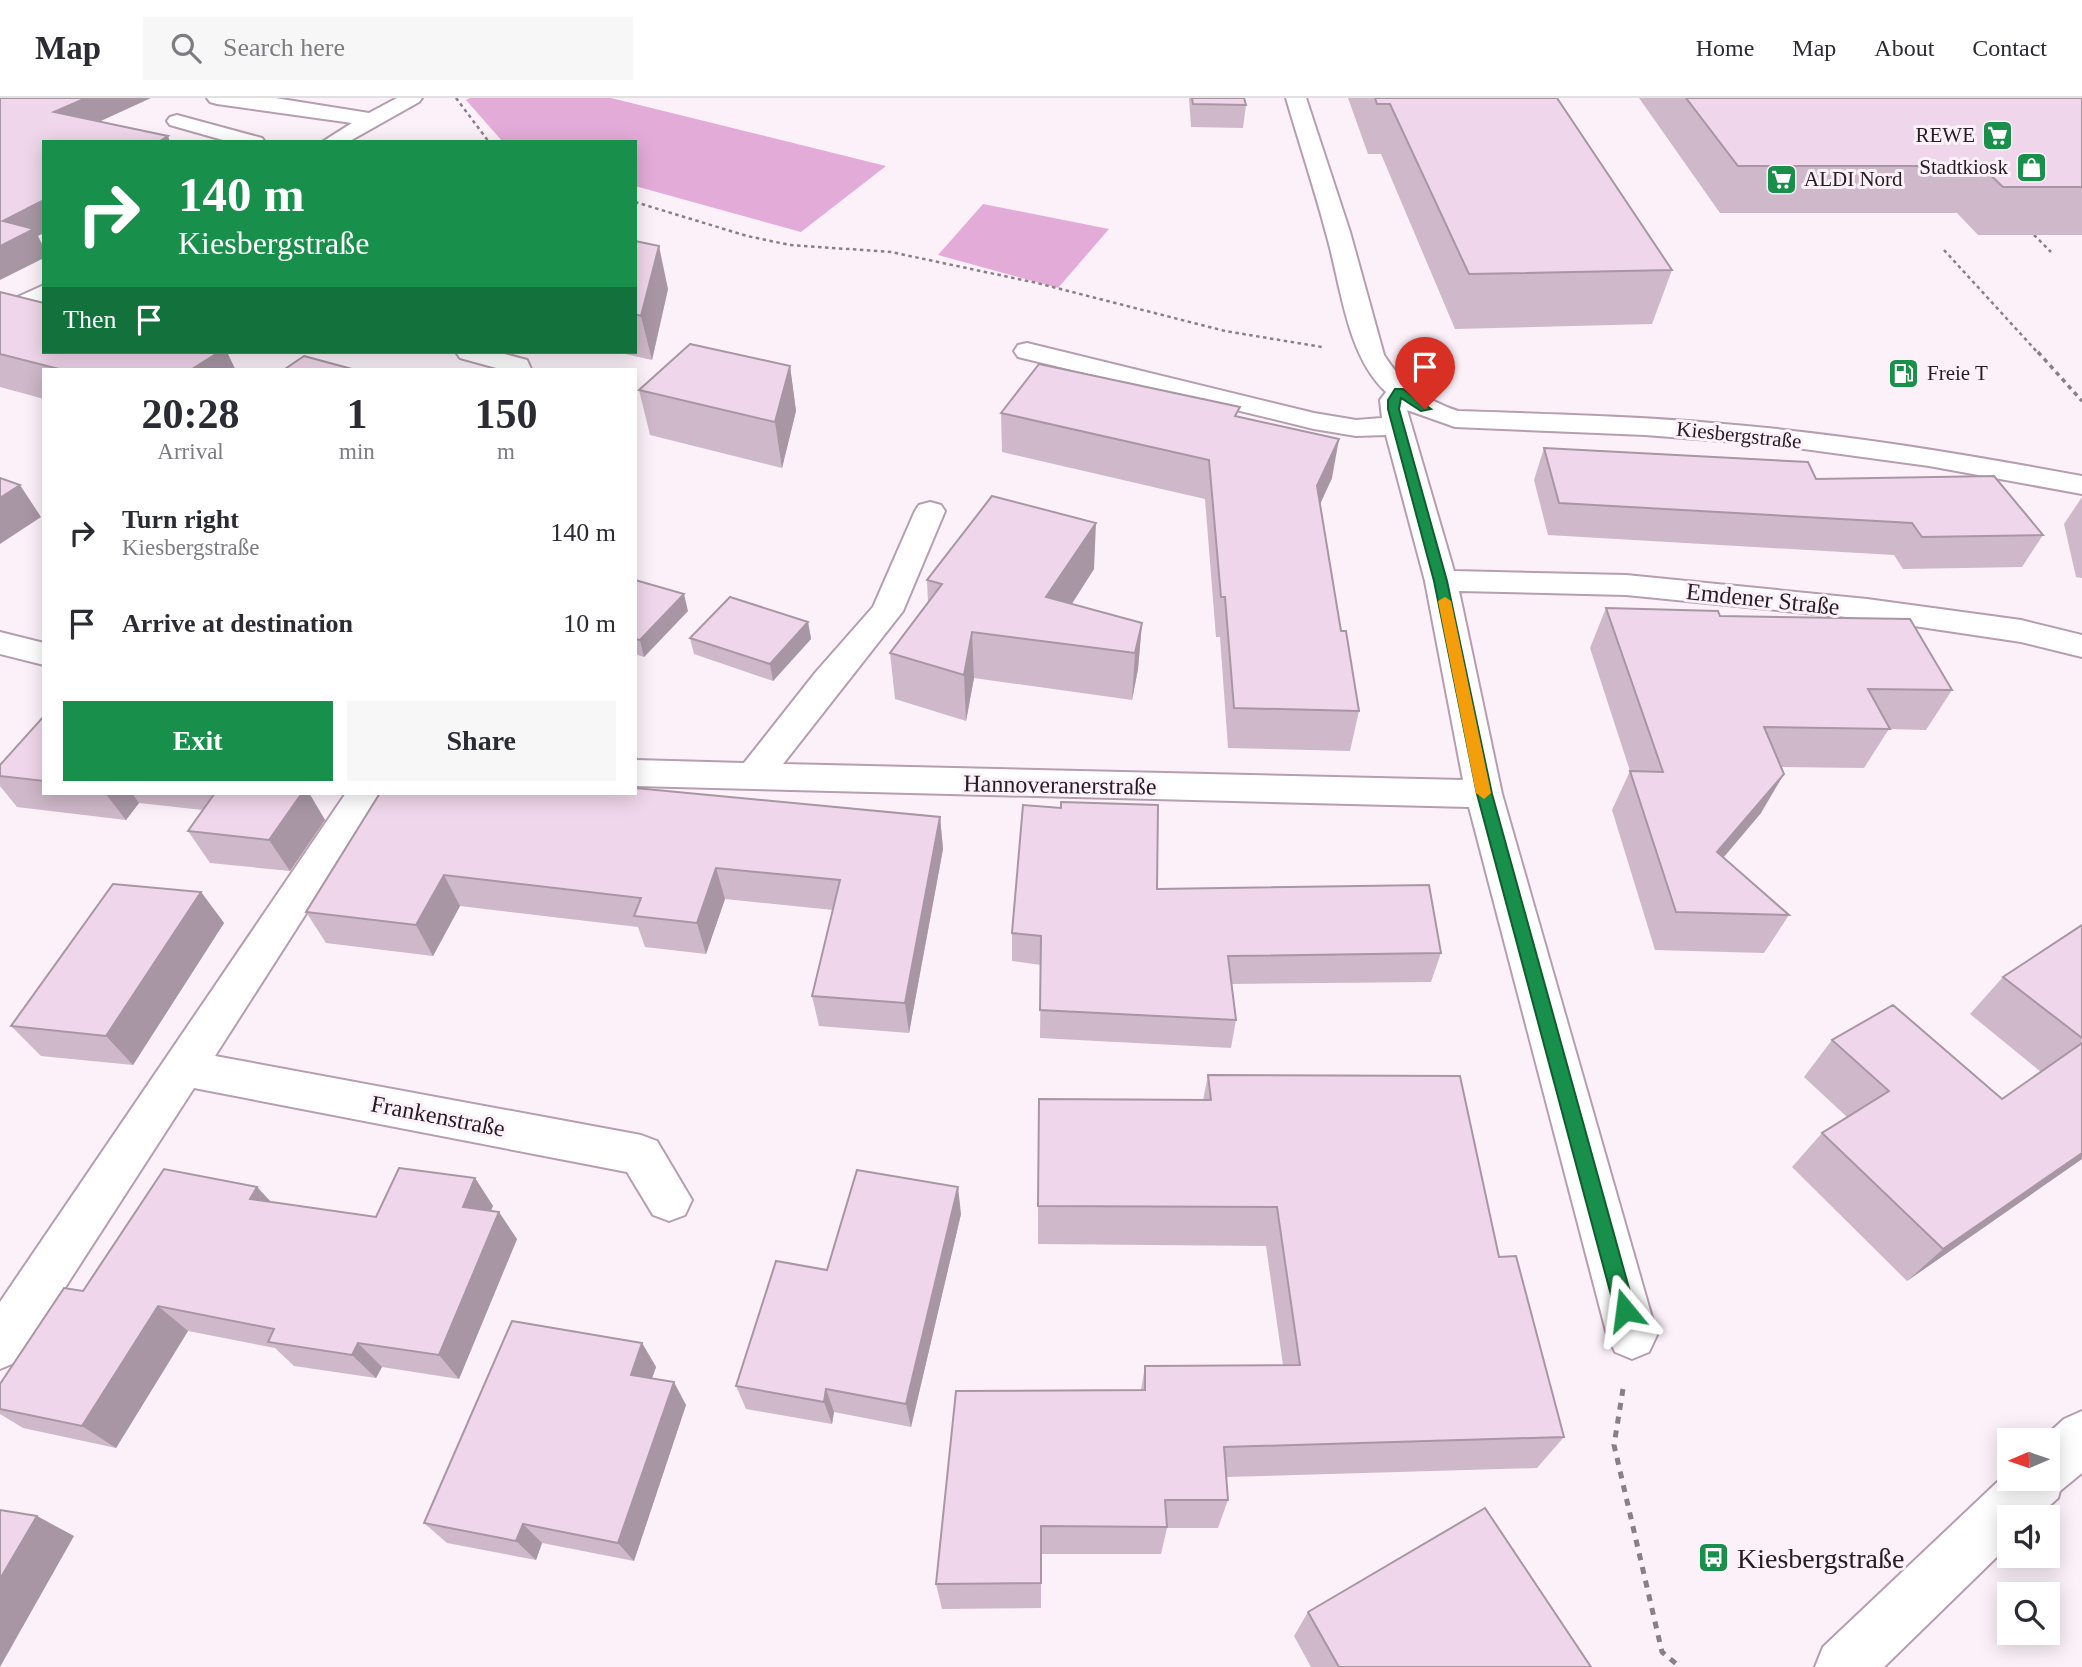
<!DOCTYPE html>
<html lang="en">
<head>
<meta charset="utf-8">
<style>
  :root { --surface:#fff; --page:#f7f7f7; --text:#2b2b33; --muted:#7c7c81; --line:#e1e1e2; --accent:#188f4a }
  body { margin:0; font-family:"Times New Roman",serif; background:var(--page); color:var(--text); height:100vh; display:flex; flex-direction:column; font-size:26px; white-space:nowrap }
  * { box-sizing:border-box; margin:0 }
  p { font-size:23px; color:var(--muted) }
  .icon { flex:none; width:38px; height:38px; fill:none; stroke:currentColor; stroke-width:2; stroke-linecap:round; stroke-linejoin:round }
  .map { position:relative; flex:1; overflow:hidden }
  .sheet { position:absolute; left:42px; top:270px; width:595px; height:427px; display:flex; flex-direction:column; background:var(--surface); border-radius:0px; box-shadow:0 4px 18px #0003 }
  .sheet>* { flex:none }
  .hud { position:absolute; left:42px; top:42px; width:595px; height:214px; border-radius:0px; box-shadow:0 4px 18px #0003; background:#188f4a; color:#fff; overflow:hidden }
  .needle { width:46px; rotate:268deg }
  .tools { position:absolute; left:1997px; top:1330px; display:grid; gap:14px }
  .tools a { display:grid; place-items:center; width:63px; height:63px; border-radius:0px; background:var(--surface); box-shadow:0 4px 18px #0003; font-size:35px }
  .pin { position:absolute; display:grid; place-items:center; width:60px; height:60px; color:#fff; margin:-72px -30px; border-radius:50% 50% 50% 0; rotate:-45deg; box-shadow:0 0 7px #0007 }
  .pin .icon { rotate:45deg }
  .me { position:absolute; width:77px; margin:-38px; rotate:344deg; stroke-linejoin:round; filter:drop-shadow(0 0 5px #0008) }
  .turn { display:flex; align-items:center; gap:24px; height:147px; padding:0 21px; font-size:32px }
  .turn .icon { width:91px; height:91px; stroke-width:2.5 }
  .turn b { display:block; font-size:49px; line-height:60px }
  .then { display:flex; align-items:center; height:66px; padding:0 21px; background:#0003; gap:14px; font-size:26px }
  .eta { display:flex; justify-content:space-evenly; align-items:center; height:119px; text-align:center }
  .eta b { font-size:42px; font-weight:700; line-height:49px }
  .button { display:flex; gap:14px; margin-top:auto; padding:14px 21px }
  .button a { flex:1; height:80px; border-radius:0px; background:var(--accent); color:#fff; font-size:28px; font-weight:700; line-height:80px; text-align:center }
  .button a+a { background:var(--page); color:var(--text) }
  ul { padding:0; list-style:none }
  li { display:flex; align-items:center; gap:21px; height:91px; padding:0 21px }
  li div { flex:1 }
  li b { display:block; font-size:26px }
  li em { font-style:normal }
  header { display:flex; align-items:center; gap:42px; box-sizing:border-box; height:98px; padding:0 35px; background:var(--surface); border-bottom:2px solid var(--line) }
  header strong { font-size:33px }
  nav { display:flex; gap:38px; margin-inline-start:auto; font-size:24px }
  .search { width:490px; height:63px; background:var(--page); display:flex; align-items:center; gap:18px; box-sizing:border-box; padding:0 24px; border-radius:0px; color:var(--muted); font-size:26px }
  .map>svg:first-child { display:block }
  .green { fill:#e3acd8 }
  .lines { fill:none; stroke-linecap:round; stroke-linejoin:round }
  .minor-casing { stroke:#b69db0; stroke-width:4 }
  .major-casing { stroke:#b69db0; stroke-width:4 }
  .path-far2 { stroke:#8a7f87; stroke-width:2.5; stroke-dasharray:3.5 3.5; stroke-linecap:butt }
  .path-far1 { stroke:#8a7f87; stroke-width:3.5; stroke-dasharray:4.5 4.5; stroke-linecap:butt }
  .path { stroke:#8a7f87; stroke-width:5; stroke-dasharray:7 7; stroke-linecap:butt }
  .minor { fill:#fff; fill-rule:evenodd }
  .major { fill:#fff; fill-rule:evenodd }
  .wall { fill:#ceb8c9 }
  .shaded-wall { fill:#a896a4 }
  .building { fill:#f0d6ea; stroke:#a896a4; stroke-width:2 }
  .route { fill:#188f4a; stroke:#105d30; stroke-width:2 }
  .slow { fill:#f59e0b }
  .labels { text-anchor:middle; stroke-width:6; stroke-linejoin:round; paint-order:stroke }
  .far-poi-label { font-size:21px; fill:#261c24; stroke:#fcf1f9; text-anchor:end }
  .far-street-label { font-size:21px; fill:#261c24; stroke:#fcf1f9 }
  .street-label { font-size:24px; fill:#261c24; stroke:#fcf1f9 }
  .near-poi-label { font-size:28px; fill:#261c24; stroke:#fcf1f9; text-anchor:start }
</style>
</head>
<body>
<header>
<strong>Map</strong>
<div class="search"><svg class="icon" aria-label="search" viewBox="0 0 24 24"><circle cx="10" cy="10" r="6"/><path d="M15 15l6 6"/></svg>Search here</div>
<nav><a>Home</a><a>Map</a><a>About</a><a>Contact</a></nav>
</header>
<div class="map">
<svg width="2082" height="1569" viewBox="0 0 2082 1569">
  <rect width="100%" height="100%" fill="#fcf1f9"/>
  <!-- green -->
  <g class="green">
    <path d="M470 0H611L886 68 801 134 635 88V44H503L466 2Z"/>
    <path d="M983 106 1109 131 1058 190 938 157Z"/>
  </g>
  <g class="lines">
    <defs>
      <g id="minor">
        <path d="M207 0H275L369 15 397 0H422L419 4 348 44H322L352 25 217 6 210 4Z"/>
        <path d="M1286 0H1306L1350 134 1384 257C1402 286 1426 302 1458 313 1546 316 1635 318 1724 326 1844 336 1963 356 2082 378V396L1929 368 1775 347 1645 337 1455 329 1407 312 1454 473 1626 477 1867 501 2021 522 2082 537V559L2021 544 1867 521 1626 497 1459 493 1502 696 1657 1237 1649 1254 1632 1261 1615 1254 1607 1237 1469 709 635 688V662L744 665 815 575 873 509 915 413 919 407 930 404 941 407 945 413 903 513 783 666 1463 682 1425 483 1386 337 1356 338 1314 331 1018 259 1014 253 1018 247 1027 245 1314 315 1356 322 1382 320 1380 302 1386 294C1346 257 1341 186 1326 135 1314 89 1299 45 1286 0Z"/>
        <path d="M177 17 262 40 265 44H230L170 27 167 23 170 19Z"/>
        <path d="M44 187V204L0 225V207Z"/>
        <path d="M456 254H497L527 262 531 271H500L460 260Z"/>
        <path d="M0 534 44 545V567L0 556Z"/>
        <path d="M346 695H383L215 958 641 1037 657 1043 692 1102 685 1117 669 1123 653 1117 627 1074 194 990 17 1264 0 1271V1204Z"/>
      </g>
      <path id="major" d="M2082 1313V1375L2060 1393 2058 1400 2037 1419H2009V1447L1884 1569H1815L1823 1549 2009 1373V1381H2048V1342H2041L2064 1321Z"/>
    </defs>
    <!-- minor casing -->
    <use href="#minor" class="minor-casing"/>
    <!-- major casing -->
    <use href="#major" class="major-casing"/>
    <!-- path-far2 -->
    <g class="path-far2">
      <path d="M456 0 489 44"/>
      <path d="M635 104 747 138 790 147 891 154 1037 185 1225 233 1322 249"/>
      <path d="M2034 137 2051 154"/>
      <path d="M1944 152 2039 256"/>
    </g>
    <!-- path-far1 -->
    <path class="path-far1" d="M2038 254 2082 303"/>
    <!-- path -->
    <path class="path" d="M1623 1291 1614 1347 1662 1554 1680 1569"/>
    <!-- minor -->
    <use href="#minor" class="minor"/>
    <!-- major -->
    <use href="#major" class="major"/>
  </g>
  <!-- wall -->
  <g class="wall">
    <path d="M1189 0H1244L1246 7 1243 30 1191 29Z"/>
    <path d="M1348 0H1557L1672 172 1652 226 1455 231 1381 56H1368Z"/>
    <path d="M1639 0H2082V137H1978L1957 115H1720Z"/>
    <path d="M635 143 668 191 652 262 616 254H635Z"/>
    <path d="M0 194 44 254H227L235 271H44V301L0 289Z"/>
    <path d="M790 268 796 313 782 370 650 337 639 292Z"/>
    <path d="M1001 315 1239 319 1332 380 1320 406 1341 533 1359 613 1350 653 1228 650 1220 539H1216L1205 401 1002 354Z"/>
    <path d="M1544 350 1816 381 2043 437 2022 469 1903 471 1894 457 1548 437 1534 382Z"/>
    <path d="M2082 399V480L2076 479 2064 426Z"/>
    <path d="M1094 471 1072 506 1142 525 1138 571 1132 602 974 580 966 623 895 601 890 555 928 504 927 482Z"/>
    <path d="M635 482 688 513 644 559 635 556Z"/>
    <path d="M1606 510 1720 518 1952 592 1926 632 1889 631 1864 670 1781 669 1761 715 1723 760 1789 817 1764 855 1655 852 1612 712 1630 673 1590 550Z"/>
    <path d="M808 524 811 541 773 583 694 556 690 540Z"/>
    <path d="M44 618V695H309L325 722 290 773 210 765 188 733 203 712 139 705 126 722 17 709 0 688V667Z"/>
    <path d="M380 695 940 719 943 751 909 935 819 928 812 898 833 812 725 801 706 856 645 849 638 829 460 808 433 858 326 845 306 814Z"/>
    <path d="M1157 791 1441 855 1431 884 1232 886 1236 922 1231 950 1040 940 1041 867 1012 863V835Z"/>
    <path d="M201 794 224 825 133 967 41 958 11 928Z"/>
    <path d="M2082 827V1061L1907 1183 1792 1069 1822 1035 1847 1019 1804 979 1832 942 2002 1001 2041 974 1970 916 2003 879Z"/>
    <path d="M1208 977 1499 1159 1564 1339 1537 1370 1226 1379 1228 1402 1218 1430H1167L1161 1456H1041V1510L942 1511 936 1486 1141 1292 1145 1268 1283 1267 1266 1148 1038 1146V1108L1203 1002Z"/>
    <path d="M475 1080 493 1108 490 1113 517 1141 459 1281 382 1269 376 1280 294 1268 275 1250 188 1233 116 1350 23 1330 0 1316V1286L83 1193 257 1089 271 1104 376 1119Z"/>
    <path d="M961 1116 911 1329 834 1314 832 1326 746 1311 736 1288 827 1172Z"/>
    <path d="M642 1245 656 1269 652 1280 686 1307 634 1463 542 1445 536 1462 447 1445 424 1425Z"/>
    <path d="M1308 1514 1591 1569H1311L1294 1538Z"/>
  </g>
  <!-- shaded-wall -->
  <g class="shaded-wall">
    <path d="M86 0H151L66 39 54 14Z"/>
    <path d="M168 38 170 44H158Z"/>
    <path d="M44 102V135L38 138 44 150V160L0 182V148L3 123Z"/>
    <path d="M659 148 668 191 652 262 641 218Z"/>
    <path d="M219 254H227L235 271H192Z"/>
    <path d="M790 268 796 313 782 370 775 324Z"/>
    <path d="M1339 341 1332 380 1310 428 1317 388Z"/>
    <path d="M20 387 41 419 0 446V400Z"/>
    <path d="M1096 425 1094 471 1047 544 1046 499Z"/>
    <path d="M684 496 688 513 644 559 640 542Z"/>
    <path d="M808 524 811 541 773 583 770 566Z"/>
    <path d="M1142 525 1138 571 1132 602 1135 555Z"/>
    <path d="M972 534 974 580 966 623 964 577Z"/>
    <path d="M1784 676 1761 715 1695 793 1717 754Z"/>
    <path d="M105 695H132L139 705 126 722Z"/>
    <path d="M302 695H309L325 722 290 773 269 742Z"/>
    <path d="M940 719 943 751 909 935 905 905Z"/>
    <path d="M716 770 725 801 706 856 697 825Z"/>
    <path d="M444 777 460 808 433 858 416 827Z"/>
    <path d="M201 794 224 825 133 967 106 938Z"/>
    <path d="M2082 1055V1061L1907 1183 1943 1151Z"/>
    <path d="M475 1080 493 1108 481 1136 463 1109Z"/>
    <path d="M257 1089 282 1116 250 1101Z"/>
    <path d="M958 1089 961 1116 911 1329 906 1306Z"/>
    <path d="M499 1114 517 1141 459 1281 439 1257Z"/>
    <path d="M158 1208 188 1233 116 1350 82 1328Z"/>
    <path d="M358 1245 382 1269 376 1280 352 1257Z"/>
    <path d="M642 1245 656 1269 645 1300 631 1277Z"/>
    <path d="M674 1284 686 1307 634 1463 618 1445Z"/>
    <path d="M826 1291 834 1314 832 1326 824 1304Z"/>
    <path d="M37 1418 74 1438 0 1569V1481Z"/>
    <path d="M523 1426 542 1445 536 1462 516 1443Z"/>
  </g>
  <!-- building -->
  <g class="building">
    <path d="M0 0H86L54 14 168 38 158 44H44V102L3 123 34 131 0 148Z"/>
    <path d="M1192 0H1244L1246 7 1193 6Z"/>
    <path d="M1375 0H1557L1672 172 1469 176 1390 6H1377Z"/>
    <path d="M1686 0H2082V89H2003L1981 68H1738Z"/>
    <path d="M635 143 659 148 641 218 635 216Z"/>
    <path d="M0 194 44 205V254H219L192 271H59L0 256Z"/>
    <path d="M690 246 790 268 775 324 639 292Z"/>
    <path d="M304 258 352 271H285Z"/>
    <path d="M1039 266 1240 309 1235 318 1339 341 1317 388 1341 533H1346L1359 613 1234 610 1225 499H1221L1209 362 1001 315Z"/>
    <path d="M1544 350 1808 364 1816 381 1994 378 2043 437 1922 439 1912 425 1559 405Z"/>
    <path d="M0 380 20 387 0 400Z"/>
    <path d="M992 398 1096 425 1046 499 1142 525 1135 555 972 534 964 577 890 555 942 486 927 482Z"/>
    <path d="M635 482 684 496 640 542 635 541Z"/>
    <path d="M730 499 808 524 770 566 690 540Z"/>
    <path d="M1606 510 1718 513 1720 518 1910 521 1952 592 1868 591 1890 631 1764 629 1784 676 1717 754 1789 817 1676 814 1630 673 1663 674Z"/>
    <path d="M44 618V683L0 678V667Z"/>
    <path d="M635 690 940 719 905 905 812 898 840 782 716 770 697 825 634 818 641 800 444 777 416 827 306 814 380 695H635Z"/>
    <path d="M215 695H302L269 742 188 733Z"/>
    <path d="M1061 704 1158 707 1157 791 1429 787 1441 855 1228 858 1236 922 1040 912 1041 838 1012 835 1023 707 1061 710Z"/>
    <path d="M113 786 201 794 106 938 11 928Z"/>
    <path d="M2082 827V940L2003 879Z"/>
    <path d="M1893 907 2002 1001 2082 945V1055L1943 1151 1822 1035 1889 993 1832 942Z"/>
    <path d="M1208 977 1460 978 1499 1159 1516 1158 1564 1339 1224 1349 1228 1402H1165L1167 1429 1041 1428V1485L936 1486 956 1293 1145 1292V1268L1300 1267 1277 1109 1038 1108 1039 1001 1211 1002Z"/>
    <path d="M399 1070 475 1080 463 1109 499 1114 439 1257 358 1245 352 1257 268 1244 274 1231 158 1208 82 1328 0 1311V1286L64 1190 83 1193 164 1071 257 1089 250 1101 376 1119Z"/>
    <path d="M857 1072 958 1089 906 1306 826 1291 824 1304 736 1288 776 1163 827 1172Z"/>
    <path d="M512 1223 642 1245 631 1277 674 1284 618 1445 523 1426 516 1443 424 1425Z"/>
    <path d="M1485 1410 1591 1569H1339L1308 1514Z"/>
    <path d="M0 1412 37 1418 0 1481Z"/>
  </g>
  <!-- route -->
  <path class="route" d="M1395 291H1403L1431 311 1421 313 1401 300 1399 311 1447 483 1492 696 1635 1212 1632 1219 1625 1222 1618 1219 1615 1212 1477 696 1434 483 1388 311V302Z"/>
  <!-- slow -->
  <path class="slow" d="M1445 499 1451 503 1491 695 1484 701 1476 695 1438 503Z"/>
  <!-- icons -->
  <defs>
    <symbol id="supermarket-square" viewBox="-11 -11 22 22"><rect x="-9" y="-9" width="18" height="18" rx="4" fill="#188f4a" stroke="#fcf1f9"/><path d="M-6-5.5h2.5l.6 2H6L4.5 2H-2.5L-4.4-4H-6ZM-1.5 3.2a1.3 1.3 0 1 0 .1 0ZM3 3.2a1.3 1.3 0 1 0 .1 0Z" fill="#fff"/></symbol>
    <symbol id="shop-square" viewBox="-11 -11 22 22"><rect x="-9" y="-9" width="18" height="18" rx="4" fill="#188f4a" stroke="#fcf1f9"/><path d="M-5-2.5h2.3a2.7 3.5 0 0 1 5.4 0H5L5.5 6h-11ZM-1.5-2.5h3a1.5 2.3 0 0 0-3 0Z" fill="#fff"/></symbol>
    <symbol id="fuel-square" viewBox="-11 -11 22 22"><rect x="-9" y="-9" width="18" height="18" rx="4" fill="#188f4a" stroke="#fcf1f9"/><path d="M-5.5-6h7V0h2V4h1.3V-2.5L3-4.5l.8-.8L6-3V5H2.5V1h-1V6h-7ZM-4.2-4.7v3.2H.2V-4.7Z" fill="#fff"/></symbol>
    <symbol id="bus-square" viewBox="-11 -11 22 22"><rect x="-9" y="-9" width="18" height="18" rx="4" fill="#188f4a" stroke="#fcf1f9"/><path d="M-5-6H5V4H4V6H2V4H-2V6H-4V4H-5ZM-3.5-4V0h7V-4ZM-3.5 1.2v1.5H-2V1.2ZM2 1.2v1.5H3.5V1.2Z" fill="#fff"/></symbol>
  </defs>
  <g fill-rule="evenodd">
    <use href="#supermarket-square" x="1980" y="20" width="35" height="35"/>
    <use href="#shop-square" x="2014" y="52" width="35" height="35"/>
    <use href="#supermarket-square" x="1764" y="64" width="35" height="35"/>
    <use href="#fuel-square" x="1886" y="258" width="35" height="35"/>
    <use href="#bus-square" x="1696" y="1442" width="35" height="35"/>
  </g>
  <g class="labels">
    <!-- far-poi labels -->
    <g class="far-poi-label">
      <text x="1975" y="44">REWE</text>
      <text x="2008" y="76">Stadtkiosk</text>
      <text x="1804" y="88" text-anchor="start">ALDI Nord</text>
      <text x="1927" y="282" text-anchor="start">Freie T</text>
    </g>
    <!-- far-street labels -->
    <g class="far-street-label">
      <text transform="translate(1739 337) rotate(6)" y="7">Kiesbergstraße</text>
    </g>
    <!-- street labels -->
    <g class="street-label">
      <text transform="translate(1763 501) rotate(6)" y="8">Emdener Straße</text>
      <text transform="translate(1060 687) rotate(1)" y="8">Hannoveranerstraße</text>
      <text transform="translate(438 1018) rotate(11)" y="8">Frankenstraße</text>
    </g>
    <!-- near-poi labels -->
    <g class="near-poi-label">
      <text x="1737" y="1470">Kiesbergstraße</text>
    </g>
  </g>
</svg>
<div class="tools">
<a><svg class="needle" viewBox="-14 -14 28 28"><path d="M0-13l5 13h-10z" fill="#e53935"/><path d="M0 13l5-13h-10z" fill="#7c7c81"/></svg></a>
<a><svg class="icon" aria-label="sound" viewBox="0 0 24 24"><path d="M4 9h4l5-4v14l-5-4H4zM17 9q2 3 0 6"/></svg></a>
<a><svg class="icon" aria-label="search" viewBox="0 0 24 24"><circle cx="10" cy="10" r="6"/><path d="M15 15l6 6"/></svg></a>
</div>
<div class="pin" style="left:1425px;top:311px;background:#d93025"><svg class="icon" aria-label="arrive" viewBox="0 0 24 24"><path d="M6 21V4h12l-3 4 3 4H6"/></svg></div>
<svg class="me" style="left:1625px;top:1212px" viewBox="-20 -20 40 40"><path d="M0-17L14 15 0 8-14 15z" fill="#188f4a" stroke="#fff" stroke-width="4"/></svg>
<div class="hud">
<div class="turn"><svg class="icon" aria-label="right" viewBox="0 0 24 24"><path d="M7 20v-9h11M14 6l5 5-5 5"/></svg><div><b>140 m</b>Kiesbergstraße</div></div>
<div class="then">Then<svg class="icon" aria-label="arrive" viewBox="0 0 24 24"><path d="M6 21V4h12l-3 4 3 4H6"/></svg></div>
</div>
<section class="sheet">
<div class="eta">
<div><b>20:28</b><p>Arrival</p></div>
<div><b>1</b><p>min</p></div>
<div><b>150</b><p>m</p></div>
</div>
<ul>
<li><svg class="icon" aria-label="right" viewBox="0 0 24 24"><path d="M7 20v-9h11M14 6l5 5-5 5"/></svg><div><b>Turn right</b><p>Kiesbergstraße</p></div><em>140 m</em></li>
<li><svg class="icon" aria-label="arrive" viewBox="0 0 24 24"><path d="M6 21V4h12l-3 4 3 4H6"/></svg><div><b>Arrive at destination</b></div><em>10 m</em></li>
</ul>
<div class="button"><a>Exit</a><a>Share</a></div>
</section>
</div>
</body>
</html>
